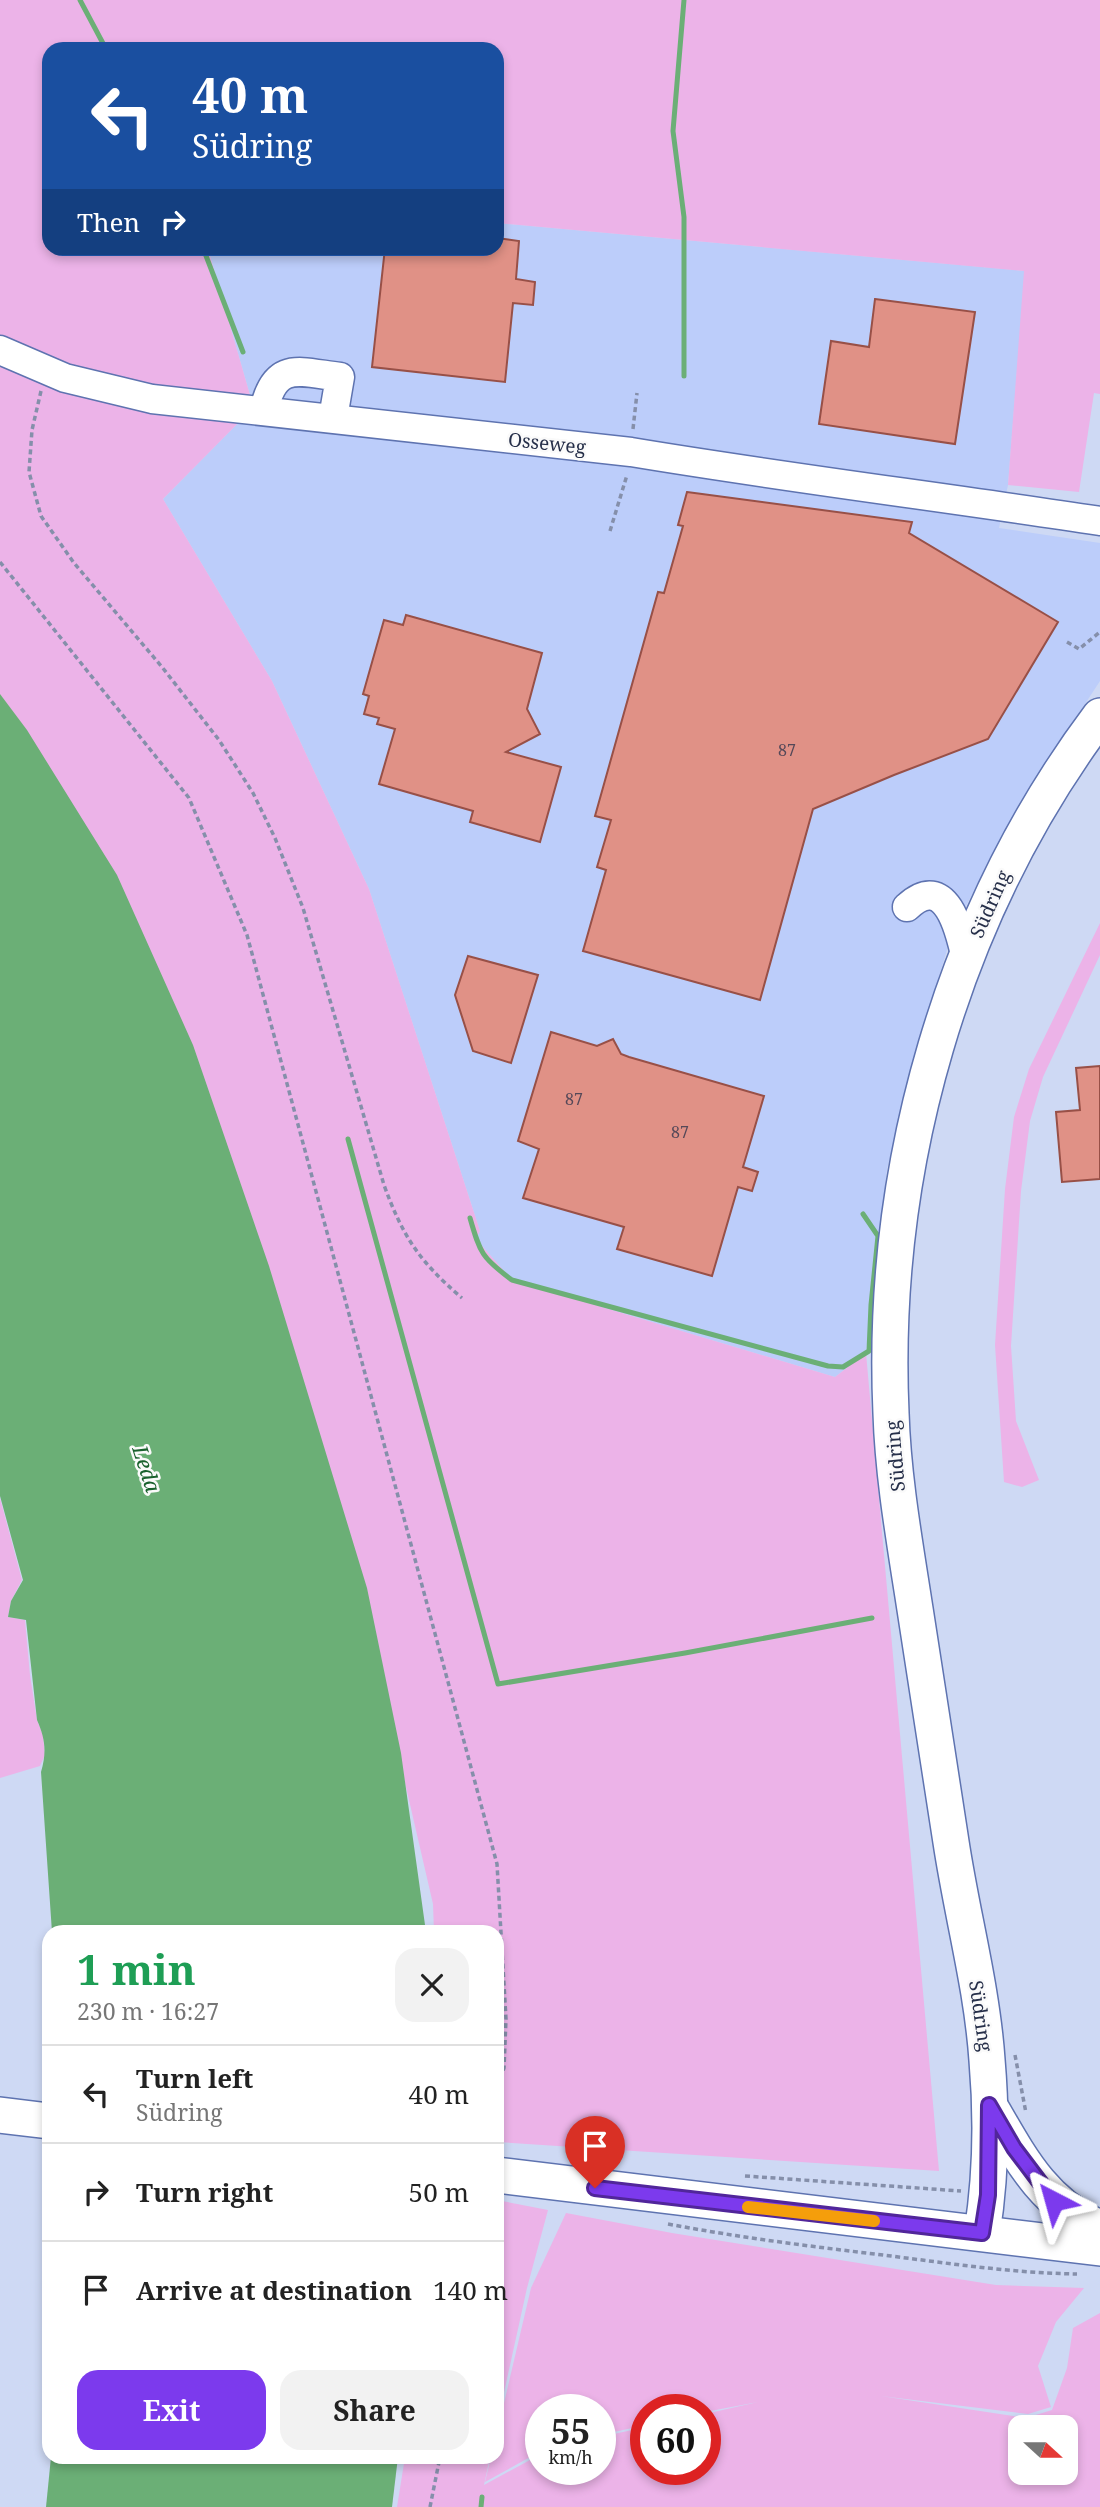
<!DOCTYPE html>
<html lang="en">
<head>
<meta charset="utf-8">
<style>
  :root { --surface:#fff; --page:#f2f2f2; --text:#222; --muted:#767676; --line:#e0e0e0; --accent:#7c3aed }
  body { margin:0; font-family:"Noto Serif",serif; background:var(--page); color:var(--text); height:100vh; display:flex; flex-direction:column; font-size:26px; white-space:nowrap }
  * { box-sizing:border-box; margin:0 }
  p { font-size:23px; color:var(--muted) }
  .icon { flex:none; width:38px; height:38px; fill:none; stroke:currentColor; stroke-width:2; stroke-linecap:round; stroke-linejoin:round }
  .map { position:relative; flex:1; overflow:hidden }
  .sheet { position:absolute; left:42px; top:1925px; width:462px; height:539px; display:flex; flex-direction:column; background:var(--surface); border-radius:21px; box-shadow:0 4px 10px #0003 }
  .sheet>* { flex:none }
  .top-card { position:absolute; left:42px; top:42px; width:462px; height:214px; border-radius:21px; box-shadow:0 4px 10px #0003; background:#1a4fa0; color:#fff; overflow:hidden }
  .needle { width:46px; rotate:111deg }
  .buttons { position:absolute; left:1008px; top:2415px; display:grid; gap:14px }
  .buttons a { display:grid; place-items:center; width:70px; height:70px; border-radius:14px; background:var(--surface); box-shadow:0 4px 10px #0003; font-size:35px }
  .speed { position:absolute; left:525px; top:2394px; display:flex; gap:14px; font-size:35px; font-weight:700; text-align:center }
  .speed>* { display:grid; place-content:center; width:91px; height:91px; border-radius:50%; background:var(--surface); box-shadow:0 4px 10px #0003; line-height:1 }
  .speed small { font-size:18px; font-weight:400 }
  .speed .limit { border:10px solid #d22; background:#fff; color:#111 }
  .pin { position:absolute; display:grid; place-items:center; width:60px; height:60px; color:#fff; margin:-72px -30px; border-radius:50% 50% 50% 0; rotate:-45deg; box-shadow:0 0 7px #0007 }
  .pin .icon { rotate:45deg }
  .me { position:absolute; width:77px; margin:-38px; rotate:321deg; stroke-linejoin:round; filter:drop-shadow(0 0 5px #0008) }
  .turn { display:flex; align-items:center; gap:24px; height:147px; padding:0 35px; font-size:32px }
  .turn .icon { width:91px; height:91px; stroke-width:2.5 }
  .turn b { display:block; font-size:49px; line-height:60px }
  .then { display:flex; align-items:center; height:66px; padding:0 35px; background:#0003; gap:14px; font-size:26px }
  .round { display:grid; place-items:center; flex:none; width:74px; height:74px; border-radius:21px; background:var(--page) }
  .head { display:flex; align-items:center; justify-content:space-between; height:119px; padding:0 35px }
  h1 { font-size:42px; font-weight:700; line-height:52px; color:#1e9e55 }
  .action { display:flex; gap:14px; margin-top:auto; padding:14px 35px }
  .action a { flex:1; height:80px; border-radius:21px; background:var(--accent); color:#fff; font-size:28px; font-weight:700; line-height:80px; text-align:center }
  .action a+a { background:var(--page); color:var(--text) }
  ul { padding:0; list-style:none }
  li { display:flex; align-items:center; gap:21px; height:98px; padding:0 35px; border-top:2px solid var(--line) }
  li div { flex:1 }
  li b { display:block; font-size:26px }
  li em { font-style:normal }
  .map>svg:first-child { display:block }
  .built { fill:#bccdfa }
  .green { fill:#ecb3e8; fill-rule:evenodd }
  .water { fill:#6baf76 }
  .lines { fill:none; stroke-linecap:round; stroke-linejoin:round }
  .stream { stroke:#6baf76; stroke-width:5 }
  .building { fill:#e09186; stroke:#985047; stroke-width:2 }
  .minor-casing { stroke:#5e73b0; stroke-width:31 }
  .major-casing { stroke:#5e73b0; stroke-width:38 }
  .path { stroke:#858faa; stroke-width:3.5; stroke-dasharray:5 3.5; stroke-linecap:butt }
  .minor { stroke:#fff; stroke-width:28 }
  .major { stroke:#fff; stroke-width:35 }
  .route-casing { stroke:#51269a; stroke-width:18 }
  .route { stroke:#7c3aed; stroke-width:12 }
  .slow { stroke:#f59e0b; stroke-width:12 }
  .labels { text-anchor:middle; stroke-width:5; stroke-linejoin:round; paint-order:stroke }
  .number-label { font-size:16px; fill:#544858 }
  .street-label { font-size:19px; fill:#262f49; stroke:#fafafa }
  .water-label { font-size:21px; font-style:italic; fill:#19612d; stroke:#fafafa }
</style>
</head>
<body>
<div class="map">
<svg width="1100" height="2507" viewBox="0 0 1100 2507">
  <rect width="100%" height="100%" fill="#ced9f4"/>
  <!-- built -->
  <path class="built" d="M497 223 1025 271 1008 485 999 528 1100 543V681L1018 806 952 933 921 1037 887 1169 866 1353 835 1377 512 1280 476 1239 480 1231 369 889 272 681 163 499 248 413 252 402 208 249 497 248Z"/>
  <!-- green -->
  <g class="green">
    <path d="M0 0H1100V394L1094 393 1079 492 1008 485 1024 271 497 223V49H49V248L208 249 252 402 248 413 163 499 272 681 369 889 480 1231 476 1239 512 1280 835 1377 866 1353 939 2171 497 2142V1932H434L433 1904 373 1644 0 717Z"/>
    <path d="M1100 923V955L1043 1077 1030 1121 1021 1191 1011 1346 1016 1421 1039 1480 1022 1487 1004 1482 995 1345 1005 1189 1014 1117 1029 1069Z"/>
    <path d="M0 1498 22 1580 11 1601 8 1617 25 1620 30 1675 37 1720 43 1735 45 1755 40 1766 0 1778Z"/>
    <path d="M497 2200 548 2210 527 2288 497 2424Z"/>
    <path d="M566 2213 672 2233 996 2285 1084 2288 1056 2322 1038 2366 1051 2407 1028 2414 881 2396 1026 2418 1052 2410 1067 2368 1073 2328 1100 2313V2507H397L405 2457H490L484 2485 541 2454V2469H600V2437L646 2427V2469H705V2414L758 2402 705 2412V2410H646V2425L600 2435V2410H541V2451L485 2482 491 2457H497V2433L531 2288ZM1066 2427V2473H1020V2427Z"/>
  </g>
  <!-- water -->
  <g class="water">
    <path d="M0 694 27 730 117 875 193 1045 269 1266 367 1588 401 1753 426 1932H52L41 1772C47 1752 45 1738 37 1720L26 1620 8 1617 11 1601 23 1580 0 1496Z"/>
    <path d="M51 2457H398L392 2507H46Z"/>
  </g>
  <g class="lines">
    <!-- stream -->
    <g class="stream">
      <path d="M80 0 106 49"/>
      <path d="M684 0 673 131 684 217V376"/>
      <path d="M203 248 243 352"/>
      <path d="M348 1139 498 1684 685 1653 872 1618"/>
      <path d="M470 1218C480 1253 482 1258 512 1280L828 1366 843 1367 869 1351 871 1305 878 1236 863 1214"/>
      <path d="M481 2507 482 2497"/>
    </g>
  </g>
  <!-- building -->
  <g class="building">
    <path d="M497 238 519 241 516 279 535 282 533 305 513 303 505 382 372 367 385 248H497Z"/>
    <path d="M875 299 975 312 955 444 819 424 831 341 869 347Z"/>
    <path d="M687 492 912 522 909 533 1058 622 988 739 894 775 813 809 760 1000 583 951 606 870 597 867 611 820 595 816 658 592 664 593 683 526 678 525Z"/>
    <path d="M406 615 542 653 527 709 540 734 506 752 561 767 540 842 470 822 473 811 379 784 395 729 377 724 379 718 364 714 369 696 363 694 384 620 403 625Z"/>
    <path d="M468 956 538 975 511 1063 473 1051 455 995Z"/>
    <path d="M551 1032 597 1046 613 1039 621 1054 629 1057 764 1096 743 1167 758 1172 752 1191 738 1187 712 1276 617 1249 624 1227 523 1198 539 1149 518 1141Z"/>
    <path d="M1100 1066V1179L1062 1182 1056 1112 1080 1110 1076 1068Z"/>
  </g>
  <g class="lines">
    <defs>
      <g id="minor">
        <path d="M0 350 65 378 152 399 631 452C787 478 944 497 1100 521"/>
        <path d="M264 410C275 360 299 372 340 377L333 418"/>
        <path d="M907 907C946 870 960 931 966 959"/>
      </g>
      <g id="major">
        <path d="M991 2108C1020 2158 1044 2205 1100 2228"/>
        <path d="M0 2115 49 2121"/>
        <path d="M497 2175 1100 2248"/>
        <path d="M982 2233C991 2176 992 2118 987 2060 982 1987 962 1915 951 1842 939 1764 927 1687 915 1609 905 1544 893 1478 891 1413 880 1168 952 913 1100 716"/>
      </g>
    </defs>
    <!-- minor casing -->
    <use href="#minor" class="minor-casing"/>
    <!-- major casing -->
    <use href="#major" class="major-casing"/>
    <!-- path -->
    <g class="path">
      <path d="M41 391 32 430 29 472 41 516 74 563 162 667 219 740 253 793 275 838 303 908 384 1185C403 1237 419 1261 462 1298"/>
      <path d="M633 429 637 393"/>
      <path d="M610 531 627 475"/>
      <path d="M0 562 189 798 247 935 497 1864 506 2019 504 2068 497 2088"/>
      <path d="M1067 642 1079 649 1100 632"/>
      <path d="M1015 2055 1026 2113"/>
      <path d="M745 2176 961 2191"/>
      <path d="M668 2224C742 2238 816 2247 891 2256 953 2264 1014 2273 1077 2274"/>
      <path d="M430 2507 440 2457"/>
    </g>
    <!-- minor -->
    <use href="#minor" class="minor"/>
    <!-- major -->
    <use href="#major" class="major"/>
  </g>
  <g class="lines">
    <defs>
      <path id="route" d="M595 2188 982 2233 988 2195 989 2105 1014 2148 1054 2201"/>
    </defs>
    <!-- route casing -->
    <use href="#route" class="route-casing"/>
    <!-- route -->
    <use href="#route" class="route"/>
    <!-- slow -->
    <path class="slow" d="M748 2207 874 2221"/>
  </g>
  <g class="labels">
    <!-- number labels -->
    <g class="number-label">
      <text x="787" y="756">87</text>
      <text x="574" y="1105">87</text>
      <text x="680" y="1138">87</text>
    </g>
    <!-- street labels -->
    <g class="street-label">
      <text transform="translate(547 443) rotate(6)" y="7">Osseweg</text>
      <text transform="translate(990 904) rotate(-66)" y="7">Südring</text>
      <text transform="translate(895 1456) rotate(-95)" y="7">Südring</text>
      <text transform="translate(981 2016) rotate(82)" y="7">Südring</text>
    </g>
    <!-- water labels -->
    <g class="water-label">
      <text transform="translate(146 1469) rotate(72)" y="7">Leda</text>
    </g>
  </g>
</svg>
<div class="buttons">
<a><svg class="needle" viewBox="-14 -14 28 28"><path d="M0-13l5 13h-10z" fill="#e53935"/><path d="M0 13l5-13h-10z" fill="#767676"/></svg></a>
</div>
<div class="speed"><div>55<small>km/h</small></div><div class="limit">60</div></div>
<div class="pin" style="left:595px;top:2188px;background:#d93025"><svg class="icon" aria-label="arrive" viewBox="0 0 24 24"><path d="M6 21V4h12l-3 4 3 4H6"/></svg></div>
<svg class="me" style="left:1054px;top:2201px" viewBox="-20 -20 40 40"><path d="M0-17L14 15 0 8-14 15z" fill="#7c3aed" stroke="#fff" stroke-width="4"/></svg>
<div class="top-card">
<div class="turn"><svg class="icon" aria-label="left" viewBox="0 0 24 24"><path d="M17 20v-9H6M10 6l-5 5 5 5"/></svg><div><b>40 m</b>Südring</div></div>
<div class="then">Then<svg class="icon" aria-label="right" viewBox="0 0 24 24"><path d="M7 20v-9h11M14 6l5 5-5 5"/></svg></div>
</div>
<section class="sheet">
<div class="head"><div><h1>1 min</h1><p>230 m · 16:27</p></div><a class="round"><svg class="icon" aria-label="close" viewBox="0 0 24 24"><path d="M6 6l12 12M18 6L6 18"/></svg></a></div>
<ul>
<li><svg class="icon" aria-label="left" viewBox="0 0 24 24"><path d="M17 20v-9H6M10 6l-5 5 5 5"/></svg><div><b>Turn left</b><p>Südring</p></div><em>40 m</em></li>
<li><svg class="icon" aria-label="right" viewBox="0 0 24 24"><path d="M7 20v-9h11M14 6l5 5-5 5"/></svg><div><b>Turn right</b></div><em>50 m</em></li>
<li><svg class="icon" aria-label="arrive" viewBox="0 0 24 24"><path d="M6 21V4h12l-3 4 3 4H6"/></svg><div><b>Arrive at destination</b></div><em>140 m</em></li>
</ul>
<div class="action"><a>Exit</a><a>Share</a></div>
</section>
</div>
</body>
</html>
